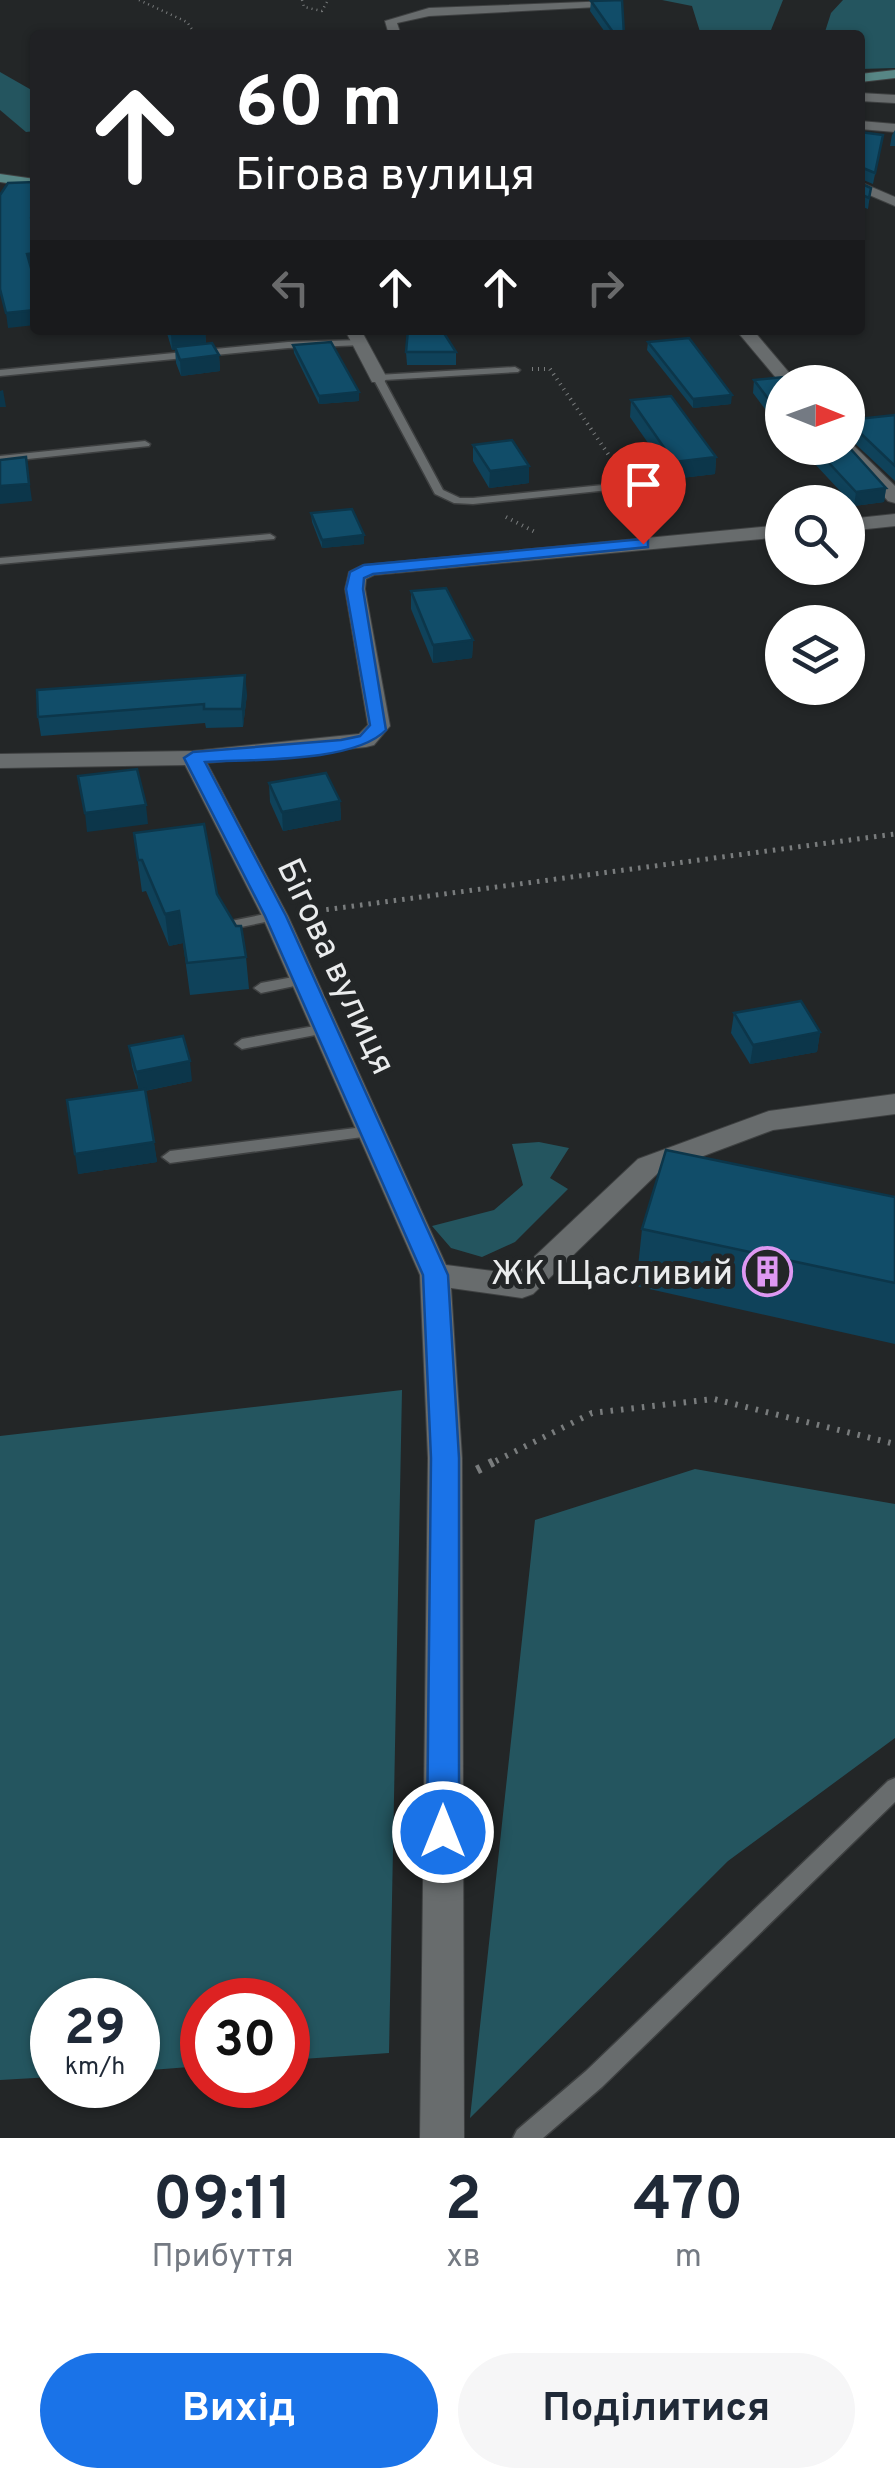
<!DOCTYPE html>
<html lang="uk">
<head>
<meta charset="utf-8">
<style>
  :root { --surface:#fff; --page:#f6f6f7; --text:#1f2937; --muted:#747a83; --accent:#1a73e8 }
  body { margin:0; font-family:Overpass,sans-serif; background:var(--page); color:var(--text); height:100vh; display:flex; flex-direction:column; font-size:38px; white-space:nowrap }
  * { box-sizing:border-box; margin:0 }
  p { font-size:32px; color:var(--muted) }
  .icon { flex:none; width:55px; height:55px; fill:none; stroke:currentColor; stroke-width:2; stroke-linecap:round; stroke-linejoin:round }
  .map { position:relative; height:2138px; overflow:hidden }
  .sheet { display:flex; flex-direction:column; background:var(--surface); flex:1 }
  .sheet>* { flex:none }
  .hud { position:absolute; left:30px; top:30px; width:835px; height:305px; border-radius:10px; box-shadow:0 2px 8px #0004; background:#202124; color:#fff; overflow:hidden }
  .needle { width:65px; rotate:91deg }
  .fabs { position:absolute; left:765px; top:365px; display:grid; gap:20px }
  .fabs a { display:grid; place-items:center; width:100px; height:100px; border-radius:50%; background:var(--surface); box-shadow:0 2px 8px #0004; font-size:50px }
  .speed { position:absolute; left:30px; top:1978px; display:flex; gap:20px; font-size:50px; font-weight:700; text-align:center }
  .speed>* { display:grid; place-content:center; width:130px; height:130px; border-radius:50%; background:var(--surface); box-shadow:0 2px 8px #0004; line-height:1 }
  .speed small { font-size:25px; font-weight:400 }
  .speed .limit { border:15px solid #d22; background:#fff; color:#111 }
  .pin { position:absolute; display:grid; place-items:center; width:85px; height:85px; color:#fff; margin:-102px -42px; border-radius:50% 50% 50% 0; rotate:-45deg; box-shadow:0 0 10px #0007 }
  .pin .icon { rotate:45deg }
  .me { position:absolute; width:110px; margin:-55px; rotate:0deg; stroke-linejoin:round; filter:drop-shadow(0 0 8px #0008) }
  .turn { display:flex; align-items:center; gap:35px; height:210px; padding:0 40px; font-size:45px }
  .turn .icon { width:130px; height:130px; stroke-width:2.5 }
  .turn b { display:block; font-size:70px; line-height:85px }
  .lanes { display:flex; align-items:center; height:95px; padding:0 40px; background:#0003; justify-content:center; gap:50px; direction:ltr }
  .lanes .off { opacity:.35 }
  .eta { display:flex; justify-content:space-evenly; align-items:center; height:170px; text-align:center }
  .eta b { font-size:60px; font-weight:700; line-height:70px }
  .button { display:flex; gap:20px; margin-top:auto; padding:20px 40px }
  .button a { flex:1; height:115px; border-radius:60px; background:var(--accent); color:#fff; font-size:40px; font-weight:700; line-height:115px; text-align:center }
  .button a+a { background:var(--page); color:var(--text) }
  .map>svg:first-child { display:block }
  .green { fill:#24555f }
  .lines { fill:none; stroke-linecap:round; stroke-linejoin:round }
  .service-casing { stroke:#3e4041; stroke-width:3 }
  .minor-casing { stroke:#3e4041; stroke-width:2 }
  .secondary-casing { stroke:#3e4041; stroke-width:2 }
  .path-far4 { stroke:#797c7d; stroke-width:2.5; stroke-dasharray:1 4; stroke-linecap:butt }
  .path-far3 { stroke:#797c7d; stroke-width:4; stroke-dasharray:1 5; stroke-linecap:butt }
  .path-far2 { stroke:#797c7d; stroke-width:5; stroke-dasharray:2.5 6; stroke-linecap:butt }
  .path-far1 { stroke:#797c7d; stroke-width:6; stroke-dasharray:2.5 8; stroke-linecap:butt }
  .path { stroke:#797c7d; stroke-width:9; stroke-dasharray:4 10; stroke-linecap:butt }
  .service { fill:#686c6d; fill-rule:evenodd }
  .minor { fill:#686c6d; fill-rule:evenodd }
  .secondary { fill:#578685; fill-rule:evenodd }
  .wall { fill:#0f425a }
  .shaded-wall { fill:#0c364a }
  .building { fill:#114d69; stroke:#0c364a; stroke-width:2.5 }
  .route { fill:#1a73e8; stroke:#114b97; stroke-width:2.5 }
  .labels { text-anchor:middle; stroke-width:10; stroke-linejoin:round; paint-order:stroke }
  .street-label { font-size:35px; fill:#eaeced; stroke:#232627 }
  .poi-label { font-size:35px; fill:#eaeced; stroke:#232627; text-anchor:end }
</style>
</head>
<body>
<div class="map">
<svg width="895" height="2138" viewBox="0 0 895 2138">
  <rect width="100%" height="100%" fill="#232627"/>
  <!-- green -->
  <g class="green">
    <path d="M662 0H783L771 30 759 35H701L692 6Z"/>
    <path d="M843 0H895V68L860 69V35H824L831 13Z"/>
    <path d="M0 72 35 92V131L26 132 0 110Z"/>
    <path d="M539 1142 569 1148 550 1178 568 1189 515 1242 482 1257 451 1248 432 1226 494 1210 523 1185 512 1144Z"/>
    <path d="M402 1390 389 2053 288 2060V2000H202V2066L138 2071V2000H52V2077L0 2080V1436Z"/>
    <path d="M695 1469 895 1504V1738L728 1861 470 2118 535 1520Z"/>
  </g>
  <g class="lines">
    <defs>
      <g id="service">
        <path d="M360 340 365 343 363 345 288 348 0 376V370L288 342Z"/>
        <path d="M515 367 520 370 518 372 384 380 443 490 460 498H473L643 481 648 484 647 486 473 504 454 503 435 494 373 378 378 375Z"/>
        <path d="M145 441 150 444 149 446 0 462V456Z"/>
        <path d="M270 534 275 537 274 539 0 564V558Z"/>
        <path d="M275 912 280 913 282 916 280 919 231 929 224 925 226 922Z"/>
        <path d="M304 975 309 977 311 980 309 983 261 993 254 988 261 983Z"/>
        <path d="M326 1024 333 1029 331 1032 242 1049 235 1044 242 1039Z"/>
        <path d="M372 1126 377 1127 380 1131 377 1135 170 1163 162 1157 170 1151Z"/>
        <path d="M895 1778V1802L602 2087 543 2138H513L517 2130 586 2071 888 1781Z"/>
      </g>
      <g id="minor">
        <path d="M612 1 616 6 429 16 397 23 401 35H389L385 21 429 8Z"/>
        <path d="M860 93 895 95V103L860 101Z"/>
        <path d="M860 121 895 124V132L860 129Z"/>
        <path d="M860 182 895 197V206L860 191Z"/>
        <path d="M345 330H361L387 378 384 382H372Z"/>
        <path d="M736 330H753L797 382 782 385Z"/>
        <path d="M848 440 895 486V503L888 501 842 449 848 448Z"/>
        <path d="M895 514V526L848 531V519Z"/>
        <path d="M782 525V537L374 575 366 579 365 589 390 726 374 745 366 747 207 763 288 916 446 1265 516 1274 638 1159 769 1111 895 1094V1114L773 1130 658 1173 533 1294 522 1298 451 1288 462 1458 464 2138H420L428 1458 420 1275 262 916 185 765 0 768V754L193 751 359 734 368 725 345 589 349 572 363 565Z"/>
      </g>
      <g id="secondary">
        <path d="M895 70V78L860 82V74Z"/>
        <path d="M0 174 35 179V187L0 182Z"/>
      </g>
    </defs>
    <!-- service casing -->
    <use href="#service" class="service-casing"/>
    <!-- minor casing -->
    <use href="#minor" class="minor-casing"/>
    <!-- secondary casing -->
    <use href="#secondary" class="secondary-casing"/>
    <!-- path-far4 -->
    <g class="path-far4">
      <path d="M139 0 187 22 196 35"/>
      <path d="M302 0 304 7 322 11 328 0"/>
    </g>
    <!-- path-far3 -->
    <g class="path-far3">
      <path d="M532 369H550L617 467"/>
      <path d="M506 517 535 532"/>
    </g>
    <!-- path-far2 -->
    <path class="path-far2" d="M301 913 895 834"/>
    <!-- path-far1 -->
    <path class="path-far1" d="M496 1461 592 1413 714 1399 895 1444"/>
    <!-- path -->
    <path class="path" d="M477 1470 501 1458"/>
    <!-- service -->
    <use href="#service" class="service"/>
    <!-- minor -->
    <use href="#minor" class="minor"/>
    <!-- secondary -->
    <use href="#secondary" class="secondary"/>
  </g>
  <!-- wall -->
  <g class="wall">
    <path d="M591 1 624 35H607L590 11Z"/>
    <path d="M895 130V146H890L892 135Z"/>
    <path d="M860 132 881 145 873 184 861 179Z"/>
    <path d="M860 183 871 188 868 209 860 206Z"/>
    <path d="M166 330H205L206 344 219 355 220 371 181 376 176 363 175 349 172 350Z"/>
    <path d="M648 342 731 404 693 408 647 350Z"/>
    <path d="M293 345 359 401 319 404 294 353Z"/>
    <path d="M406 352H456V365H407Z"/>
    <path d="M754 380 782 382V432L753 393Z"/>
    <path d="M631 400 716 457 715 474 673 479 630 417Z"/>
    <path d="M895 415V481L848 437V420Z"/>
    <path d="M473 445 529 483 489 488 473 461Z"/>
    <path d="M794 448H848L886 488 884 502 854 506 814 463 806 464Z"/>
    <path d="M311 513 364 535V544L322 548 312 522Z"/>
    <path d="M411 591 473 640 472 658 433 663 411 609Z"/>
    <path d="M247 694 243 727 206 728 205 723 41 736 38 717Z"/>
    <path d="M269 783 340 801 341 820 283 831 270 802Z"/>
    <path d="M134 833 217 894 246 957 249 989 190 995 183 943 169 946 146 891 142 892Z"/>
    <path d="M734 1013 820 1032 817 1052 750 1064 731 1033Z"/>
    <path d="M129 1046 192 1081 145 1091 157 1162 78 1174 139 1090 132 1066Z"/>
    <path d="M895 1197V1344L636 1286 642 1229Z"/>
  </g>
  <!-- shaded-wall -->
  <g class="shaded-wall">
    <path d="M35 203V224L33 233 31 218Z"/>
    <path d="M35 253V268L29 269 27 254Z"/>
    <path d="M35 310V325L8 328 6 313Z"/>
    <path d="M205 330 206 346 172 350 171 334Z"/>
    <path d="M219 355 220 371 181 376 180 360Z"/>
    <path d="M3 390 6 407H0V391Z"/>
    <path d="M359 392V401L319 404V396Z"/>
    <path d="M732 395 731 404 693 408V399Z"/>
    <path d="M816 449 814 463 806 464 808 450Z"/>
    <path d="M26 457 32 501 0 504V486Z"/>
    <path d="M716 457 715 474 673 479 674 462Z"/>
    <path d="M529 466V483L489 488 490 471Z"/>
    <path d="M886 488 884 502 854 506 856 492Z"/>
    <path d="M364 535V544L322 548V540Z"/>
    <path d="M473 640 472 658 433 663V645Z"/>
    <path d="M245 675 247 694 243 727 242 709Z"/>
    <path d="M340 801 341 820 283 831 282 812Z"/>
    <path d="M146 805 148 824 87 832 85 813Z"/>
    <path d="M179 911 183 943 169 946 165 914Z"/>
    <path d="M820 1032 817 1052 750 1064 753 1045Z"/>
    <path d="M190 1061 192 1081 139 1092 136 1072Z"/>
    <path d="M154 1142 157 1162 78 1174 75 1154Z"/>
  </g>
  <!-- building -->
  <g class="building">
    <path d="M622 0 624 35H615L591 1Z"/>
    <path d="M860 132 883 135 875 173 863 168 860 170Z"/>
    <path d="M35 182V203L31 218 35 228V253L27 254 35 282V310L6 313 0 289V195L8 183Z"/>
    <path d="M860 183 871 188 869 198 860 194Z"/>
    <path d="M169 330H205L171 334Z"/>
    <path d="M408 330H442L456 352H406Z"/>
    <path d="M689 338 732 395 693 399 648 342Z"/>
    <path d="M331 342 359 392 319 396 293 345Z"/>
    <path d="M212 343 219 355 180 360 175 347Z"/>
    <path d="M794 376 799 382H782V417L754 380Z"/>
    <path d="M671 396 716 457 674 462 631 400Z"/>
    <path d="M895 415V466L850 423 848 427V420Z"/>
    <path d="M512 440 529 466 490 471 473 445Z"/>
    <path d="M848 446 886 488 856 492 816 449 808 450 806 448H848Z"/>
    <path d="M26 457 29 484 0 486V460Z"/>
    <path d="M352 509 364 535 322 540 311 513Z"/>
    <path d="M446 588 473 640 433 645 411 591Z"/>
    <path d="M245 675 242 709H204V704L38 717 37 690Z"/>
    <path d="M137 769 146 805 85 813 78 776Z"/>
    <path d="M326 773 340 801 282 812 269 783Z"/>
    <path d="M204 824 217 894 236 926H241L246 957 187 963 179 911 165 914 142 860H138L134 833Z"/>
    <path d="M801 1001 820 1032 753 1045 734 1013Z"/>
    <path d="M183 1036 190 1061 136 1072 129 1046Z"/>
    <path d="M145 1089 154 1142 75 1154 67 1100Z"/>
    <path d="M666 1150 895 1197V1283L642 1229Z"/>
  </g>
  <!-- route -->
  <path class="route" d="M643 539 648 540V547L373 574 364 578 363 589 386 730C354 763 252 759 205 762L286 916 448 1275 459 1458V1832L455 1842 443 1847 432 1842 427 1832 431 1458 423 1275 265 916 184 758 193 752 341 740 360 736 370 725 346 589 350 572 364 565Z"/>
  <!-- icons -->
  <defs>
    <symbol id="building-ring" viewBox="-11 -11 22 22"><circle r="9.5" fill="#232627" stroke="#de98f2" stroke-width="1.5"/><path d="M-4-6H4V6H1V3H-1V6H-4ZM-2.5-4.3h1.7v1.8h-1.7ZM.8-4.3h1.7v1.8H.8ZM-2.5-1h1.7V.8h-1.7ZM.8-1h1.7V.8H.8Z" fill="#de98f2"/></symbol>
  </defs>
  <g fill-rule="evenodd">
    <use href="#building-ring" x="740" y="1244" width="55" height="55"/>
  </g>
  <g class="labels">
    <!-- street labels -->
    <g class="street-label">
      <text transform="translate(337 966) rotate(65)" y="12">Бігова вулиця</text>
    </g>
    <!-- poi labels -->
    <g class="poi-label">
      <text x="733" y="1284">ЖК Щасливий</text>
    </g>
  </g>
</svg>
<div class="fabs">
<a><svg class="needle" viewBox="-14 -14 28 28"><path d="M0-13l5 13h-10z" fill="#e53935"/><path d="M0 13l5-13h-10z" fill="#747a83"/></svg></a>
<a><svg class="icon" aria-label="search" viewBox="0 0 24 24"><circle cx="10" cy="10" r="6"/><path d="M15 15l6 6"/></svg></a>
<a><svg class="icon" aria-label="layers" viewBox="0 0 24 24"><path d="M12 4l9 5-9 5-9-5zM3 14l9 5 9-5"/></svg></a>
</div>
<div class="speed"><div>29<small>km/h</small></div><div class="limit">30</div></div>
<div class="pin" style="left:643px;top:544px;background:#d93025"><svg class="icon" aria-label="arrive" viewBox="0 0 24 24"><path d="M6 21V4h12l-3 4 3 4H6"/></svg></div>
<svg class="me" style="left:443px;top:1832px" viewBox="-20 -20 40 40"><circle r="17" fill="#1a73e8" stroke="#fff" stroke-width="3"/><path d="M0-11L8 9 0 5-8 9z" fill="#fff"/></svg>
<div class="hud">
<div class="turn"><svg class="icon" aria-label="ahead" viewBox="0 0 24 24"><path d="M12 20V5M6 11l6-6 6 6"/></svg><div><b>60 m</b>Бігова вулиця</div></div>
<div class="lanes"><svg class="icon off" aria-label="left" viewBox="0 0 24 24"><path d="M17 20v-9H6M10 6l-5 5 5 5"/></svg><svg class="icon" aria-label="ahead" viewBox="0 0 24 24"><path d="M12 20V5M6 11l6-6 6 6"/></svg><svg class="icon" aria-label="ahead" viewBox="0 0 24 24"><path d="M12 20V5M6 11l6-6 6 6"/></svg><svg class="icon off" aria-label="right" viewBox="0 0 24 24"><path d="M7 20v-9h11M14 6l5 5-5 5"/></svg></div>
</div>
</div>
<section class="sheet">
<div class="eta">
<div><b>09:11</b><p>Прибуття</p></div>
<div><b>2</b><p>хв</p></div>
<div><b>470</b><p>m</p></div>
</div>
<div class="button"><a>Вихід</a><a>Поділитися</a></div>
</section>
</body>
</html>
